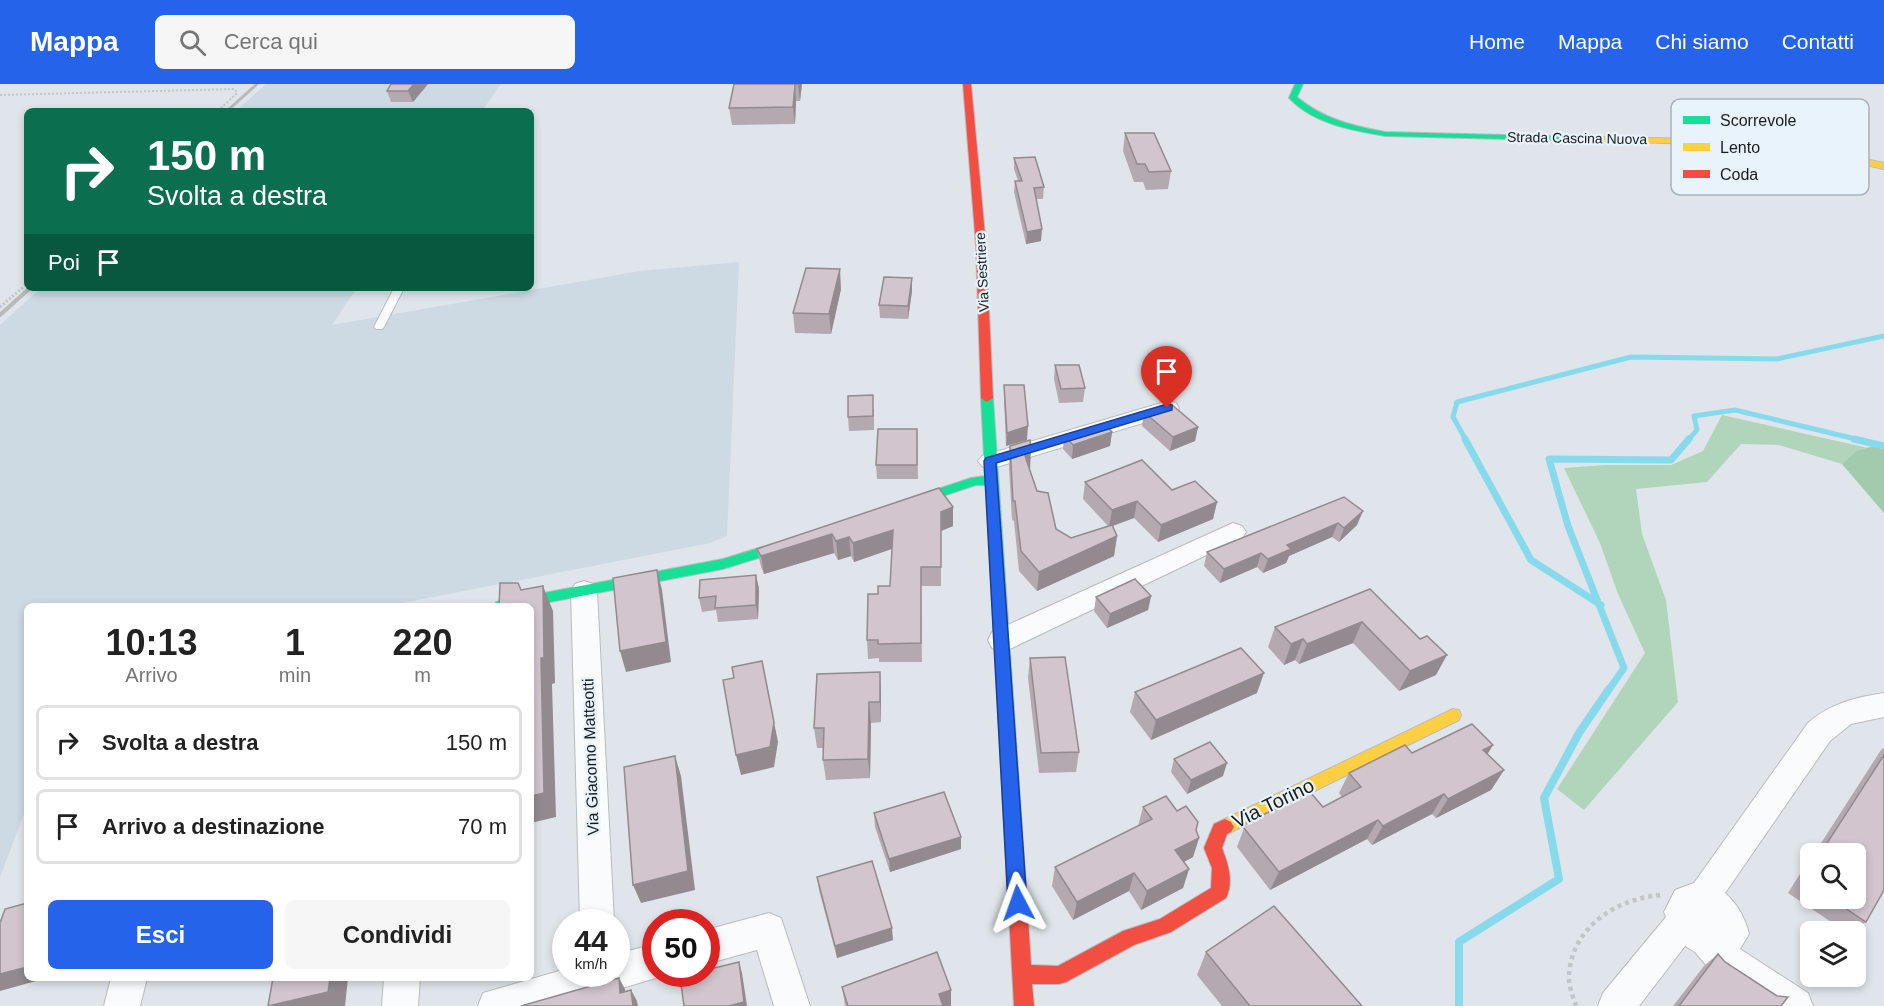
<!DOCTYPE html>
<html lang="it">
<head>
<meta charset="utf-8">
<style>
  :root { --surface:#fff; --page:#f6f6f6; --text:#222; --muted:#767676; --line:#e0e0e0; --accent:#2563eb }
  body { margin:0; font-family:Arial,sans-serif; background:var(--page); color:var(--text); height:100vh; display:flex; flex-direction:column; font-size:22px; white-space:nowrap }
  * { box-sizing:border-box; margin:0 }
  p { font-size:20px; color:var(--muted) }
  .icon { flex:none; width:33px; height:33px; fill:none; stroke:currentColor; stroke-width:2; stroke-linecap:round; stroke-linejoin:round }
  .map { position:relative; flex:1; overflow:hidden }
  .drawer { position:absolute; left:24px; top:519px; width:510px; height:378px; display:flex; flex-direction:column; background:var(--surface); border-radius:9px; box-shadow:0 3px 9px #0003 }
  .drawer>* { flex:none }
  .hud { position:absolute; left:24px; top:24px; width:510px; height:183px; border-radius:9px; box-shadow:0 3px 9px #0003; background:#0b6e4f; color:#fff; overflow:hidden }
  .buttons { position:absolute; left:1800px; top:759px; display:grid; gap:12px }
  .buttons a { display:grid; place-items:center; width:66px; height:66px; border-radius:9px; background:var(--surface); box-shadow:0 3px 9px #0003; font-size:30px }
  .speed { position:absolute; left:552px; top:825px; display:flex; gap:12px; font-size:30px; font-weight:700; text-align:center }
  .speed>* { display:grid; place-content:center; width:78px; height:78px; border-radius:50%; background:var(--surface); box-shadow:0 3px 9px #0003; line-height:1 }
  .speed small { font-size:15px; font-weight:400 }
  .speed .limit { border:9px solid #d22; background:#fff; color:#111 }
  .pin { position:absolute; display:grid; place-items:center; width:51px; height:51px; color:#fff; margin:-62px -26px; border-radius:50% 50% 50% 0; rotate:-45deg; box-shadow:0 0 6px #0007 }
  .pin .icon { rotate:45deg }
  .me { position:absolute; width:66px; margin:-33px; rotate:356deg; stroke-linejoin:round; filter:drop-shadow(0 0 4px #0008) }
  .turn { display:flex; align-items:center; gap:21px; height:126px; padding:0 24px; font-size:27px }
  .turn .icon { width:78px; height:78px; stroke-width:2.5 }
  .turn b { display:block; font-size:42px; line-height:51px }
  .then { display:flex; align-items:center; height:57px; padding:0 24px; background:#0003; gap:12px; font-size:22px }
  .eta { display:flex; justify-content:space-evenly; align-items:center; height:102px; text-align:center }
  .eta b { font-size:36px; font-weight:700; line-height:42px }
  .primary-button { display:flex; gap:12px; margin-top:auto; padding:12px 24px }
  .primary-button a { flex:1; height:69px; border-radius:9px; background:var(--accent); color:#fff; font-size:24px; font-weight:700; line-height:69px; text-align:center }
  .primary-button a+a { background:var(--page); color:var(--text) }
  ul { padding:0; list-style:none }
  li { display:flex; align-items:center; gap:18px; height:75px; margin:0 12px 9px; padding:0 12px; border:3px solid var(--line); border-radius:9px }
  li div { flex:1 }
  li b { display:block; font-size:22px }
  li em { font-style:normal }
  header { display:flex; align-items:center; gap:36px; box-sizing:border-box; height:84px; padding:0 30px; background:var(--accent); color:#fff }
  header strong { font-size:28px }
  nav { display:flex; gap:33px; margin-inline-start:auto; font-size:21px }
  .search { width:420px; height:54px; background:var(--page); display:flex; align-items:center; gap:15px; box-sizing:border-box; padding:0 21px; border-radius:9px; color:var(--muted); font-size:22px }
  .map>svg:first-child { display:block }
  .built { fill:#cdd9e3 }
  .green { fill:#b1d5bb }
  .forest { fill:#a2cbad }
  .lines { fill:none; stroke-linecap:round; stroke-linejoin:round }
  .stream-far2 { stroke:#87daeb; stroke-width:5 }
  .stream-far1 { stroke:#87daeb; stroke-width:7 }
  .stream { stroke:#87daeb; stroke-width:8 }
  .lane-casing { stroke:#b8bcc0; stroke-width:2 }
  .street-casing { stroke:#b8bcc0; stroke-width:2 }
  .fast-casing { stroke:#b8bcc0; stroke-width:2 }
  .slow-casing { stroke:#b8bcc0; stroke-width:2 }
  .jam-casing { stroke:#b8bcc0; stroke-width:2 }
  .path-far2 { stroke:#c3c5c7; stroke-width:2; stroke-dasharray:2 2; stroke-linecap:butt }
  .path-far1 { stroke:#c3c5c7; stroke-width:3; stroke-dasharray:2 2; stroke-linecap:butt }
  .path { stroke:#c3c5c7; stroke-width:4.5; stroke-dasharray:4 4; stroke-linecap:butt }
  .lane { fill:#fafbfc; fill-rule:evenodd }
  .street { fill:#fafbfc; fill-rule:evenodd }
  .fast { fill:#16e098; fill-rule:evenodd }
  .slow { fill:#ffcf43; fill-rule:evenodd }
  .jam { fill:#f24e42; fill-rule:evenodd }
  .rail-far1 { stroke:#b7b9ba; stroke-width:3 }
  .rail { stroke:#b7b9ba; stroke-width:4 }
  .wall { fill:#b5a9b1 }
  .shaded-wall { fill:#938a90 }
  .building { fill:#d2c5ce; stroke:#938a90; stroke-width:1.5 }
  .route { fill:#2563eb; stroke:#184099; stroke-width:1.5 }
  .labels { text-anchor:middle; stroke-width:4.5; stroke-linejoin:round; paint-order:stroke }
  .far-street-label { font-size:14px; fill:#181c1f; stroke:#e8f3fb }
  .street-label { font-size:16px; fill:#181c1f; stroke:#e8f3fb }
  .near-street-label { font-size:20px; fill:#181c1f; stroke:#e8f3fb }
  .key { fill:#e8f3fb; stroke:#aab2b9; stroke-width:1.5 }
  .key-label { font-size:16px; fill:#181c1f }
</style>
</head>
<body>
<header>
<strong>Mappa</strong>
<div class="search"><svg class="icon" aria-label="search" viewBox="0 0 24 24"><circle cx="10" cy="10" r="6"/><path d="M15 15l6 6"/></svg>Cerca qui</div>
<nav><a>Home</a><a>Mappa</a><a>Chi siamo</a><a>Contatti</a></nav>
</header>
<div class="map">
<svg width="1884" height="922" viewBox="0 0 1884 922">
  <rect width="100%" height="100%" fill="#dfe5ea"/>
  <!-- built -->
  <g class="built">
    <path d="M266 0H501L482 27H236Z"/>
    <path d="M739 178 727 452 710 459 387 522H27V722L0 793V241L41 204H357L332 241 640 187Z"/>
  </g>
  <!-- green -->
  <path class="green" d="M1722 331 1868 364 1856 367 1842 380 1779 361 1741 360 1707 398 1636 405 1642 450 1666 516 1678 618 1584 726 1557 705 1645 569 1618 510 1600 459 1564 384 1605 381H1671L1703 367Z"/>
  <!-- forest -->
  <path class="forest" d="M1884 359V429L1842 380 1856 367Z"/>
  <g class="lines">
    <!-- stream-far2 -->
    <g class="stream-far2">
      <path d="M1466 356 1453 333 1457 318 1631 273 1777 275 1884 252"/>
      <path d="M1688 356 1697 346 1694 332 1735 326 1860 356"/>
    </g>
    <!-- stream-far1 -->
    <g class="stream-far1">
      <path d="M1465 355 1531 476 1601 521"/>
      <path d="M1854 355 1884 362"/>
      <path d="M1608 607 1624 584 1568 442 1549 375 1671 376 1689 355"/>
    </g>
    <!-- stream -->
    <path class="stream" d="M1459 922V858L1559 795 1544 714 1579 649 1609 605"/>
    <defs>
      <path id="lane" d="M394 204H404L384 243 382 245H376L374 243Z"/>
      <g id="street">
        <path d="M1168 317 1176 319 1179 324 1176 329 990 385 982 382 978 377 982 372Z"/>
        <path d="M1233 439 1242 442 1246 448 1242 454 1012 564 1002 567 992 564 988 556 992 548Z"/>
        <path d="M584 497 593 500 597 507 614 838H580L571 507 575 500Z"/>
        <path d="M1884 609V633L1851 640 1830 657 1725 809C1737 820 1745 833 1749 850L1740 865 1808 909 1813 922H1763L1712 888 1695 868 1685 862 1639 922H1598L1603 909 1666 833 1664 828 1675 806 1694 799 1808 639C1829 620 1856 613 1884 609Z"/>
        <path d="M769 829 781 834 810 922H774L757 866 706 880V846Z"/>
        <path d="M656 860V890H668L656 894 561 922H478L483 909 566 885V890H616V870Z"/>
        <path d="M111 894H147L140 922H104Z"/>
        <path d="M384 894H420L418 922H382Z"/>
      </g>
      <g id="fast">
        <path d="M1295 0H1303L1297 13C1323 35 1353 42 1385 48L1589 53 1593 55 1589 57 1385 52C1351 46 1314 40 1289 14Z"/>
        <path d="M987 310 993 314 1024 775 1021 781 1015 783 1009 781 1006 775 986 401H976L901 426 894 422 896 419 971 394 985 392 981 314Z"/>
        <path d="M801 451 806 453 808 456 806 459 723 485 529 522H494L496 518 501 517 723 475Z"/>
      </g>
      <g id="slow">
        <path d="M1586 53 1778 56 1884 79V85L1778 62 1589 57H1586Z"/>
        <path d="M1453 625 1459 626 1461 631 1459 636 1231 748 1225 751 1219 748 1216 743 1219 738Z"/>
      </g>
      <g id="jam">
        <path d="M963 0H971L986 162 993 314 987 318 981 314 976 162Z"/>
        <path d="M1225 735 1231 738 1234 743 1231 748 1227 750 1222 764C1228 780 1234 797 1226 814L1171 848 1134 861 1066 898 1059 900H1032L1034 922H1014L1006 775 1009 769 1015 767 1021 769 1024 775 1031 881 1058 882 1123 847 1160 835 1211 804 1212 784 1204 764 1214 740Z"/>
      </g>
    </defs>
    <!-- lane casing -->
    <use href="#lane" class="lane-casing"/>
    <!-- street casing -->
    <use href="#street" class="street-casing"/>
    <!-- fast casing -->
    <use href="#fast" class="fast-casing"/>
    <!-- slow casing -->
    <use href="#slow" class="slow-casing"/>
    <!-- jam casing -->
    <use href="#jam" class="jam-casing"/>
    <!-- path-far2 -->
    <path class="path-far2" d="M0 11 235 5 237 9 218 27"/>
    <!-- path-far1 -->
    <path class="path-far1" d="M0 223 27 200"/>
    <!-- path -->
    <path class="path" d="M1576 922C1573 912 1568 901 1569 891 1572 842 1618 814 1662 811"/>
    <!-- lane -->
    <use href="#lane" class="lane"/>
    <!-- street -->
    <use href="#street" class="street"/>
    <!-- fast -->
    <use href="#fast" class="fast"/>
    <!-- slow -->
    <use href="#slow" class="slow"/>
    <!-- jam -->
    <use href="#jam" class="jam"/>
    <!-- rail-far1 -->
    <path class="rail-far1" d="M227 27 257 0"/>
    <!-- rail -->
    <path class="rail" d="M0 231 30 204"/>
  </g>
  <!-- wall -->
  <g class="wall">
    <path d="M391 0H428L413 18H391L387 7Z"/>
    <path d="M734 0H802L800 17H796L795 40 732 41 729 24Z"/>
    <path d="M1125 49 1171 87 1168 105 1146 106 1143 98H1134L1123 67Z"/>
    <path d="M1014 74 1044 103 1043 115H1036L1041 157 1026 160 1014 108 1015 97H1018L1014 85Z"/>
    <path d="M841 205 831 250 795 249 793 229Z"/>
    <path d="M912 207 908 235 880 234 879 221Z"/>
    <path d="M1055 281 1085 304 1083 318 1059 319 1054 295Z"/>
    <path d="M1004 301 1027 356 1006 362 1004 315Z"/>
    <path d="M874 325V346L849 347 848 333Z"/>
    <path d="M1144 328 1198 343 1195 357 1170 367 1142 342Z"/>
    <path d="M917 345 918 395H877L876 381Z"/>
    <path d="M1112 348 1110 362 1072 375 1063 365 1064 351Z"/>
    <path d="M1010 362 1030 386 1037 407 1056 445 1071 454 1108 442 1083 415 1085 398 1172 406 1217 418 1213 435 1158 458 1134 434 1113 442 1117 452 1114 472 1037 507 1019 487 1014 437 1012 436 1009 382Z"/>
    <path d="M939 404 953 442 941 447V502H921L922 578H879V574L868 575 867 556 878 510 890 502 892 465 854 478 851 472 838 476 834 469 764 490 761 483 757 465Z"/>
    <path d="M1344 413 1357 441 1339 458 1332 453 1289 472 1286 479 1263 489 1257 483 1220 499 1204 482 1207 468Z"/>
    <path d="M756 491 759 505 758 535 718 538 716 526 702 528 699 514Z"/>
    <path d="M1370 505 1436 591 1399 607 1353 559 1299 580 1295 576 1284 581 1268 563 1275 543Z"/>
    <path d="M1151 512 1148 526 1107 544 1094 527 1096 513Z"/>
    <path d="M1030 574 1079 668 1076 688 1039 689 1028 594Z"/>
    <path d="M1135 608 1257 609 1151 656 1130 628Z"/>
    <path d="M881 609V638L871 639 870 694 826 696 823 676 824 664H817L814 644Z"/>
    <path d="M1884 664V806L1866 838 1852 848H1846L1788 809 1810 774V814H1856V770H1814L1881 666Z"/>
    <path d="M1412 669 1488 670 1504 686 1491 706 1436 734 1432 730 1372 761 1367 755 1270 806 1237 763 1246 739 1323 723 1342 713 1339 709 1349 689Z"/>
    <path d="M1174 675 1223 692 1187 710 1171 688Z"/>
    <path d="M1143 723 1177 727 1199 754 1193 773 1184 778 1189 785 1183 804 1141 826 1129 807 1073 836 1052 802 1055 783 1138 742Z"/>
    <path d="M874 729 961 765 890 788 875 743Z"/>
    <path d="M817 793 893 856 837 874 819 806Z"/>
    <path d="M1206 868 1362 922H1222L1197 891Z"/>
    <path d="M1718 870 1725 878 1781 922H1673L1704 882Z"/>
    <path d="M842 903 951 922H845Z"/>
  </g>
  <!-- shaded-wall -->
  <g class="shaded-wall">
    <path d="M414 0H428L413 18 408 7Z"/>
    <path d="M798 0H802L800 17Z"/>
    <path d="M795 1 796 17 795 40 793 23Z"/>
    <path d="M1042 145 1041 157 1026 160 1027 148Z"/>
    <path d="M840 185 841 205 831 250 829 230Z"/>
    <path d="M912 194V207L908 235V222Z"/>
    <path d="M439 204H459L439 206Z"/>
    <path d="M1028 342 1027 356 1006 362 1007 349Z"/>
    <path d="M1198 343 1195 357 1170 367 1173 353Z"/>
    <path d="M1112 348 1110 362 1072 375 1073 361Z"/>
    <path d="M1031 366 1030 386 1024 369Z"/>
    <path d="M1137 417 1134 434 1109 443 1112 426Z"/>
    <path d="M1217 418 1213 435 1158 458 1161 441Z"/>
    <path d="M953 423V442L941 447V502V428Z"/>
    <path d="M1363 427 1357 441 1339 458 1344 444Z"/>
    <path d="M1338 439 1332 453 1289 472 1286 479 1263 489 1268 475 1287 461Z"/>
    <path d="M893 446 894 464 854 478 853 459Z"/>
    <path d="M832 450 834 469 764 490 761 472Z"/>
    <path d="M1117 452 1114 472 1037 507 1039 488Z"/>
    <path d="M849 453 851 472 838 476 836 457Z"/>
    <path d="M1261 469 1257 483 1220 499 1224 485Z"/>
    <path d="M657 486 662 506 671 578 626 588 620 567Z"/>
    <path d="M756 491 759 505 758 535 756 521Z"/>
    <path d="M543 502 553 527 555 599 552 600 556 733 531 739V712L541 574Z"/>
    <path d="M1151 512 1148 526 1107 544 1110 530Z"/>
    <path d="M1362 538 1353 559 1299 580 1307 560Z"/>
    <path d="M1303 555 1295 576 1284 581 1291 560Z"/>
    <path d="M1447 571 1436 591 1399 607 1410 587Z"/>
    <path d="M880 588 881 609V638L880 618Z"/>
    <path d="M1264 589 1257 609 1151 656 1156 636Z"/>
    <path d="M869 618 871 639 870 694 868 675Z"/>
    <path d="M774 638 778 658 774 683 741 691 736 671Z"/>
    <path d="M1493 661 1481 681 1483 666Z"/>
    <path d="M675 672 681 692 695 806 641 819 633 801Z"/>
    <path d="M1227 679 1223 692 1187 710 1191 696Z"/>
    <path d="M1504 686 1491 706 1436 734 1448 715Z"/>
    <path d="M1444 710 1432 730 1372 761 1383 742Z"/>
    <path d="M1378 736 1367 755 1270 806 1279 788Z"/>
    <path d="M961 753V765L890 788 889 775Z"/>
    <path d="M1199 754 1193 773 1170 785 1175 766Z"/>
    <path d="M1189 785 1183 804 1141 826 1147 807Z"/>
    <path d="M1134 789 1129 807 1073 836 1077 818Z"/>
    <path d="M892 844 893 856 837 874 835 862Z"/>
    <path d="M739 878 742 889 747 922H729Z"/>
    <path d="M27 883V894H47L0 907V890Z"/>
    <path d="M330 894H348L345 922H269Z"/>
    <path d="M619 894 625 905 626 921 620 909Z"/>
    <path d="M631 906 637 917 638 922H633Z"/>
    <path d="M951 906V922H939V910Z"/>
  </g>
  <!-- building -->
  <g class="building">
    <path d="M391 0H414L408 7H387Z"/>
    <path d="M734 0H798L795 1 793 23 729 24Z"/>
    <path d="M1125 49H1154L1171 87 1149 88 1145 80H1137Z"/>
    <path d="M1035 73 1044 103 1034 104 1042 145 1027 148 1015 97H1022L1014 74Z"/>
    <path d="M806 184 840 185 829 230 793 229Z"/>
    <path d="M884 193 912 194 908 222 879 221Z"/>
    <path d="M1055 281H1079L1085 304 1061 305Z"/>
    <path d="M1004 301H1024L1028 342 1007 349Z"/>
    <path d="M873 311V332L848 333V312Z"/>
    <path d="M1171 320 1198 343 1173 353 1144 328Z"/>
    <path d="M1104 340 1112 348 1073 361 1064 351Z"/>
    <path d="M878 345H917V381H876Z"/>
    <path d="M1030 356 1031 366 1024 369 1037 407 1048 409 1056 445 1071 454 1112 441 1117 452 1039 488 1021 467 1015 417H1013L1010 362Z"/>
    <path d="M1142 376 1172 406 1195 397 1217 418 1161 441 1137 417 1112 426 1085 398Z"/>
    <path d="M939 404 953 423 941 428V483H921V559L878 560V556H867L868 510H878V502H890L893 446 853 459 849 453 836 457 832 450 761 472 757 465Z"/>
    <path d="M1344 413 1363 427 1344 444 1338 439 1287 461 1291 465 1268 475 1261 469 1224 485 1207 468Z"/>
    <path d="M657 486 666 558 620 567 613 494Z"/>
    <path d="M756 491V521L715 524 716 512 699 514 700 496Z"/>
    <path d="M1135 495 1151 512 1110 530 1096 513Z"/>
    <path d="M500 499H518L521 506 543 502 544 574H541L544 709 531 712V522H499Z"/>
    <path d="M1370 505 1420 555 1427 552 1447 571 1410 587 1362 538 1307 560 1303 555 1291 560 1275 543Z"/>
    <path d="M1241 564 1264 589 1156 636 1135 608Z"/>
    <path d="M1065 573 1079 668 1041 669 1030 574Z"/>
    <path d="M762 577 774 638 770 663 736 671 723 596 734 594 732 583Z"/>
    <path d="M880 588V618H869L868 675 823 676 824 644H814L817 590Z"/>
    <path d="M1472 640 1493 661 1483 666 1504 686 1448 715 1444 710 1383 742 1378 736 1279 788 1244 744 1246 739 1310 708 1323 723 1361 703 1349 689 1405 661 1412 669Z"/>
    <path d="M1210 658 1227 679 1191 696 1174 675Z"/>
    <path d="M1884 671V806L1866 838 1830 814H1856V770H1820Z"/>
    <path d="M675 672 688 787 633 801 624 683Z"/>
    <path d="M944 708 961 753 889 775 874 729Z"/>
    <path d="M1166 712 1177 727 1186 722 1198 738 1196 746 1199 754 1175 766 1189 785 1147 807 1134 789 1077 818 1055 783 1152 735 1143 723Z"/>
    <path d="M872 777 892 844 835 862 817 793Z"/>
    <path d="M1810 785V802L1803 797Z"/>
    <path d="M27 819V883L0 890V839L5 825Z"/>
    <path d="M1274 822 1362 922H1250L1206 868Z"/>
    <path d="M937 868 951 906 939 910 943 922H848L842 903Z"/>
    <path d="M1718 870 1725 878 1777 912 1788 913 1781 922H1679Z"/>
    <path d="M739 878 744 918 729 922H684L680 893 695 890H706V886Z"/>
    <path d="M273 894H330L328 908 268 922Z"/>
    <path d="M619 894 620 909 631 906 633 922H521Z"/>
  </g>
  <!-- route -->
  <path class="route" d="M1167 320 1172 321V326L996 379 1027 819 1024 825 1018 827 1011 825 1008 819 984 377 986 374Z"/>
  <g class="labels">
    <!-- far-street labels -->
    <g class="far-street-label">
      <text transform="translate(1577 54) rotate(1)" y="5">Strada Cascina Nuova</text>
      <text transform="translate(982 188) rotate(-93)" y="5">Via Sestriere</text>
    </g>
    <!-- street labels -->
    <g class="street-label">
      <text transform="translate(590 673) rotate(-92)" y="6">Via Giacomo Matteotti</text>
    </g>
    <!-- near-street labels -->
    <g class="near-street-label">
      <text transform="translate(1273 719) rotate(-26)" y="7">Via Torino</text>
    </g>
  </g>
  <!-- legend -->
  <rect x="1671" y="15" width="198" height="96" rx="9" class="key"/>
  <rect x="1683" y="32" width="27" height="8" fill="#16e098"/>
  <rect x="1683" y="59" width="27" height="8" fill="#ffcf43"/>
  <rect x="1683" y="86" width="27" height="8" fill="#f24e42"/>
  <g class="key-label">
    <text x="1720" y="42">Scorrevole</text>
    <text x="1720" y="69">Lento</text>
    <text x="1720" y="96">Coda</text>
  </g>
</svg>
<div class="buttons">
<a><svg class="icon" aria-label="search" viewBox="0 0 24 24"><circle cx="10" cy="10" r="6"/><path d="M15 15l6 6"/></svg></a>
<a><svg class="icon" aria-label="layers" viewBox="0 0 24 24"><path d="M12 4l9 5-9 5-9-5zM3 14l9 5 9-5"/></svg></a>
</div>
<div class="speed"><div>44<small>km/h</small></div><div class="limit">50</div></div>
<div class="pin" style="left:1167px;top:324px;background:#d93025"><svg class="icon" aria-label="arrive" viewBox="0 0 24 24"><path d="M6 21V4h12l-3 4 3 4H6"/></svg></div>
<svg class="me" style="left:1018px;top:819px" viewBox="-20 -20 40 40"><path d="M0-17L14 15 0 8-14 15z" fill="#2563eb" stroke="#fff" stroke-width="4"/></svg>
<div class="hud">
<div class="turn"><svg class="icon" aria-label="right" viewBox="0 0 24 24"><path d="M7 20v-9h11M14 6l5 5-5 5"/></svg><div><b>150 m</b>Svolta a destra</div></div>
<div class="then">Poi<svg class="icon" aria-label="arrive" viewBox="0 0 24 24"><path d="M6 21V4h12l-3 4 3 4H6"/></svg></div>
</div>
<section class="drawer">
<div class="eta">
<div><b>10:13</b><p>Arrivo</p></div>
<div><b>1</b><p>min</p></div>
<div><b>220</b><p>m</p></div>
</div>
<ul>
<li><svg class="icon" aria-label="right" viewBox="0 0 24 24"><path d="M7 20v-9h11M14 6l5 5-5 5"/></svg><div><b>Svolta a destra</b></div><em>150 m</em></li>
<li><svg class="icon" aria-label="arrive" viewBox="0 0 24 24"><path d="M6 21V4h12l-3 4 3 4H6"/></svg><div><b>Arrivo a destinazione</b></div><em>70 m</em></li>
</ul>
<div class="primary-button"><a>Esci</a><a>Condividi</a></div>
</section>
</div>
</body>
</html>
